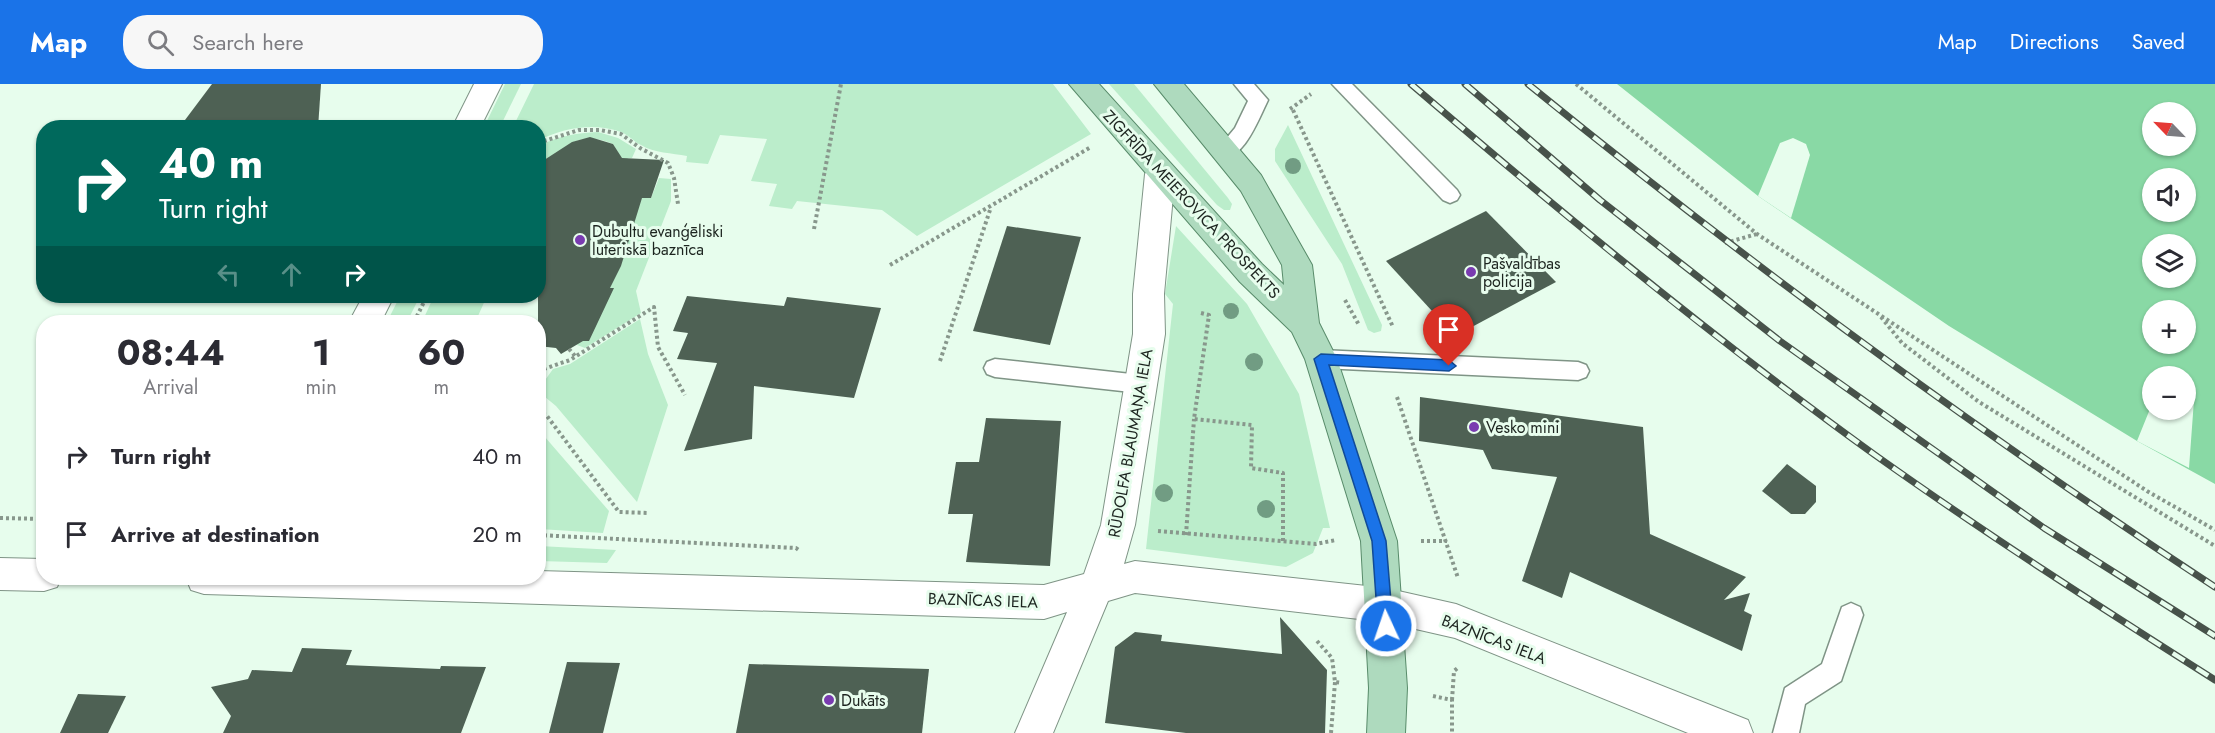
<!DOCTYPE html>
<html lang="en">
<head>
<meta charset="utf-8">
<style>
  :root { --surface:#fff; --page:#f7f7f7; --text:#2b2b33; --muted:#7c7c81; --accent:#1a73e8 }
  body { margin:0; font-family:Jost,sans-serif; background:var(--page); color:var(--text); height:100vh; display:flex; flex-direction:column; font-size:22px; white-space:nowrap }
  * { box-sizing:border-box; margin:0 }
  p { font-size:20px; color:var(--muted) }
  .icon { flex:none; width:33px; height:33px; fill:none; stroke:currentColor; stroke-width:2; stroke-linecap:round; stroke-linejoin:round }
  .map { position:relative; flex:1; overflow:hidden }
  .sheet { position:absolute; left:36px; top:231px; width:510px; height:270px; display:flex; flex-direction:column; background:var(--surface); border-radius:24px; box-shadow:0 2px 4px #0004 }
  .sheet>* { flex:none }
  .hud { position:absolute; left:36px; top:36px; width:510px; height:183px; border-radius:24px; box-shadow:0 2px 4px #0004; background:#00695c; color:#fff; overflow:hidden }
  .needle { width:39px; rotate:295deg }
  .controls { position:absolute; left:2142px; top:18px; display:grid; gap:12px }
  .controls a { display:grid; place-items:center; width:54px; height:54px; border-radius:50%; background:var(--surface); box-shadow:0 2px 4px #0004; font-size:30px }
  .pin { position:absolute; display:grid; place-items:center; width:51px; height:51px; color:#fff; margin:-62px -26px; border-radius:50% 50% 50% 0; rotate:-45deg; box-shadow:0 0 6px #0007 }
  .pin .icon { rotate:45deg }
  .me { position:absolute; width:66px; margin:-33px; rotate:357deg; stroke-linejoin:round; filter:drop-shadow(0 0 4px #0008) }
  .turn { display:flex; align-items:center; gap:21px; height:126px; padding:0 24px; font-size:27px }
  .turn .icon { width:78px; height:78px; stroke-width:2.5 }
  .turn b { display:block; font-size:42px; line-height:51px }
  .lanes { display:flex; align-items:center; height:57px; padding:0 24px; background:#0003; justify-content:center; gap:30px; direction:ltr }
  .lanes .off { opacity:.35 }
  .eta { display:flex; justify-content:space-evenly; align-items:center; height:102px; text-align:center }
  .eta b { font-size:36px; font-weight:700; line-height:42px }
  ul { padding:0; list-style:none }
  li { display:flex; align-items:center; gap:18px; height:78px; padding:0 24px }
  li div { flex:1 }
  li b { display:block; font-size:22px }
  li em { font-style:normal }
  header { display:flex; align-items:center; gap:36px; box-sizing:border-box; height:84px; padding:0 30px; background:var(--accent); color:#fff }
  header strong { font-size:28px }
  nav { display:flex; gap:33px; margin-inline-start:auto; font-size:21px }
  .search { width:420px; height:54px; background:var(--page); display:flex; align-items:center; gap:15px; box-sizing:border-box; padding:0 21px; border-radius:24px; color:var(--muted); font-size:22px }
  .map>svg:first-child { display:block }
  .green { fill:#bbedcb }
  .water { fill:#89d9a5; fill-rule:evenodd }
  .pier { fill:#e7fded }
  .building { fill:#4e6154 }
  .lines { fill:none; stroke-linecap:round; stroke-linejoin:round }
  .service-casing { stroke:#7f9486; stroke-width:3 }
  .minor-casing { stroke:#7f9486; stroke-width:2 }
  .primary-casing { stroke:#588b6a; stroke-width:2 }
  .path { stroke:#88978c; stroke-width:4; stroke-dasharray:3 3; stroke-linecap:butt }
  .service { fill:#fff; fill-rule:evenodd }
  .minor { fill:#fff; fill-rule:evenodd }
  .primary { fill:#aedabe; fill-rule:evenodd }
  .rail-casing { stroke:#47524a; stroke-width:7 }
  .rail { stroke:#e7fded; stroke-width:4.5; stroke-dasharray:14; stroke-linecap:butt }
  .tree { fill:#719c83 }
  .route { fill:#1a73e8; stroke:#114b97; stroke-width:1.5 }
  .poi-dot { fill:#793bb0; stroke:#e7fded; stroke-width:2 }
  .labels { text-anchor:middle; stroke-width:6; stroke-linejoin:round; paint-order:stroke }
  .street-label { font-size:16px; fill:#1c241f; stroke:#e7fded }
  .poi-label { font-size:16px; fill:#1c241f; stroke:#e7fded; text-anchor:start }
</style>
</head>
<body>
<header>
<strong>Map</strong>
<div class="search"><svg class="icon" aria-label="search" viewBox="0 0 24 24"><circle cx="10" cy="10" r="6"/><path d="M15 15l6 6"/></svg>Search here</div>
<nav><a>Map</a><a>Directions</a><a>Saved</a></nav>
</header>
<div class="map">
<svg width="2215" height="649" viewBox="0 0 2215 649">
  <rect width="100%" height="100%" fill="#e7fded"/>
  <!-- green -->
  <g class="green">
    <path d="M505 0H521L500 43H484Z"/>
    <path d="M534 0H1053L1091 50 917 152 882 126 797 117 792 125 769 122 777 100 751 97 767 55 720 51 708 80 686 78 687 72C672 69 654 69 641 61 634 58 629 51 621 48 593 38 564 44 539 56L538 44 513 43Z"/>
    <path d="M1109 0H1134L1228 114 1232 120 1230 126H1224L1217 121Z"/>
    <path d="M1288 41 1382 241 1381 247 1374 249 1368 246 1342 180 1275 77V65Z"/>
    <path d="M598 48 618 54 636 65 632 74H628L625 80 613 60C590 50 567 54 554 76L539 75V62C558 52 576 49 598 48Z"/>
    <path d="M659 94 671 95V117L636 207 641 229 585 264 577 261 637 114H651Z"/>
    <path d="M1176 142 1247 220 1299 310 1330 444H1323L1313 469 1286 483 1146 465 1173 220 1165 210Z"/>
    <path d="M400 212H420L407 238H387Z"/>
    <path d="M434 212H487L478 232 471 231 469 234 476 236 475 238H422Z"/>
    <path d="M640 235 648 270 668 321 637 418 556 322 539 308 538 306 553 285 570 280Z"/>
    <path d="M538 345 609 427 603 449 539 445Z"/>
    <path d="M539 462 616 466 607 479 539 477Z"/>
  </g>
  <!-- water -->
  <path class="water" d="M1617 0H2215V400L2137 357 1949 242 1758 112ZM2152 28H2186V62H2152ZM2152 94H2186V128H2152ZM2152 160H2186V194H2152ZM2152 226H2186V260H2152ZM2152 292H2186V326H2152Z"/>
  <!-- pier -->
  <g class="pier">
    <path d="M1793 54 1806 60 1810 71 1791 134 1758 112 1780 59Z"/>
    <path d="M2186 311 2194 316 2189 384 2137 357 2152 320V326H2186Z"/>
  </g>
  <!-- building -->
  <g class="building">
    <path d="M212 0H321L318 44H179Z"/>
    <path d="M590 53 613 60 622 74 664 76 651 114H642L621 182 610 204H614L589 257H583L561 270 556 264 538 262V80L572 58Z"/>
    <path d="M1486 127 1556 198 1455 252 1386 177Z"/>
    <path d="M1007 142 1081 153 1050 261 973 247Z"/>
    <path d="M687 212 784 222 787 213 881 224 854 314 754 302 752 355 684 367 717 279 677 275 688 249 673 247Z"/>
    <path d="M1420 313 1643 343 1650 450 1746 493 1724 516 1750 509 1744 527 1752 531 1742 567 1570 488 1562 514 1522 497 1557 393 1492 385 1483 366 1419 357Z"/>
    <path d="M986 334 1061 337 1050 482 966 478 973 430H948L956 378H979Z"/>
    <path d="M1787 380 1816 402V418L1805 430H1791L1762 407Z"/>
    <path d="M1280 533 1327 586 1325 649H1186L1105 639 1115 563 1135 548 1162 551 1161 557 1282 570Z"/>
    <path d="M302 564 352 566 346 581 440 585 441 582 486 583 461 649H223L231 632 211 603 248 595 252 586 292 588Z"/>
    <path d="M567 578 620 579 603 649H549Z"/>
    <path d="M749 580 929 585 922 649H736Z"/>
    <path d="M78 610 126 612 108 649H60Z"/>
  </g>
  <g class="lines">
    <defs>
      <g id="service">
        <path d="M1234 0H1254L1268 16C1259 34 1242 81 1218 73L1215 68 1235 44 1248 17Z"/>
        <path d="M1332 0H1352L1457 106 1460 111 1457 116 1450 119 1443 116Z"/>
        <path d="M1321 266 1578 278 1586 281 1589 287 1586 293 1578 296 1321 284 1313 281 1310 275 1313 269Z"/>
        <path d="M995 275 1140 291 1148 293 1151 300 1148 307 1140 309 995 293 987 290 984 284 987 278Z"/>
        <path d="M1851 519 1860 523 1863 531 1841 597 1805 620 1799 649H1773L1785 604 1822 580 1842 523Z"/>
      </g>
      <g id="minor">
        <path d="M474 0H502L480 44H452Z"/>
        <path d="M1160 79 1170 82 1175 90 1164 210 1165 250 1135 441 1124 480 1135 477 1385 504 1456 520 1748 636 1753 649H1688L1455 554 1385 538 1135 509 1108 517 1053 649H1015L1067 528 1044 535 204 510 191 506 186 494H538V487L1044 501 1084 490 1101 441 1133 250V210L1145 90 1150 82Z"/>
        <path d="M363 212H394L381 238H349Z"/>
        <path d="M0 474 44 475V494H61L57 503 44 507 0 506Z"/>
      </g>
      <path id="primary" d="M1069 0H1099L1262 180 1284 201 1282 181 1241 107 1154 0H1184L1261 91 1312 181 1319 239 1337 275 1397 457 1407 604 1405 649H1367L1369 604 1361 457 1305 275 1292 248 1240 198Z"/>
    </defs>
    <!-- service casing -->
    <use href="#service" class="service-casing"/>
    <!-- minor casing -->
    <use href="#minor" class="minor-casing"/>
    <!-- primary casing -->
    <use href="#primary" class="primary-casing"/>
    <!-- path -->
    <g class="path">
      <path d="M1576 0 1757 150 2147 407 2215 446"/>
      <path d="M1290 25 1311 10"/>
      <path d="M1293 26 1393 243"/>
      <path d="M538 59 579 46H600L621 50 640 64 668 79 674 94 678 120"/>
      <path d="M814 145 841 0"/>
      <path d="M1725 159 1757 150"/>
      <path d="M890 181 1091 63"/>
      <path d="M1345 216 1359 241"/>
      <path d="M1201 229 1209 231 1194 335 1252 341 1251 384 1283 389V458"/>
      <path d="M1881 233 1902 259 1979 318 2215 462"/>
      <path d="M414 238 427 212"/>
      <path d="M569 265 575 272"/>
      <path d="M940 277 991 123"/>
      <path d="M538 287 570 276 654 223 658 263 685 311"/>
      <path d="M1397 313 1458 494"/>
      <path d="M538 325 547 332 619 428 649 429"/>
      <path d="M0 434 44 435"/>
      <path d="M1158 447 1316 460 1336 456"/>
      <path d="M538 451 796 464 800 467"/>
      <path d="M1186 451 1194 335"/>
      <path d="M1421 457H1447"/>
      <path d="M1317 557 1332 574 1335 598 1342 599"/>
      <path d="M1433 612 1452 616V649"/>
      <path d="M1452 616 1454 587 1459 583"/>
      <path d="M1331 649 1335 598"/>
    </g>
    <!-- service -->
    <use href="#service" class="service"/>
    <!-- minor -->
    <use href="#minor" class="minor"/>
    <!-- primary -->
    <use href="#primary" class="primary"/>
    <defs>
      <g id="rail">
        <path d="M1411 0C1561 129 1714 255 1875 371 1986 450 2100 523 2215 596"/>
        <path d="M1465 0 1600 116 1780 257 2044 444 2215 552"/>
        <path d="M1528 0C1749 180 1977 347 2215 503"/>
      </g>
    </defs>
    <!-- rail casing -->
    <use href="#rail" class="rail-casing"/>
    <!-- rail -->
    <use href="#rail" class="rail"/>
  </g>
  <!-- trees -->
  <g class="tree">
    <circle cx="1293" cy="82" r="8"/>
    <circle cx="1231" cy="227" r="8"/>
    <circle cx="1254" cy="278" r="9"/>
    <circle cx="1164" cy="409" r="9"/>
    <circle cx="1266" cy="425" r="9"/>
  </g>
  <!-- route -->
  <path class="route" d="M1321 270 1449 276 1456 282 1449 287 1329 281 1386 457 1393 542 1391 547 1386 549 1380 547 1378 542 1372 457 1314 275Z"/>
  <!-- markers -->
  <g class="poi-dot">
    <circle cx="580" cy="156" r="6"/>
    <circle cx="1471" cy="188" r="6"/>
    <circle cx="1474" cy="343" r="6"/>
    <circle cx="829" cy="616" r="6"/>
  </g>
  <g class="labels">
    <!-- street labels -->
    <g class="street-label">
      <text transform="translate(1192 120) rotate(47)" y="6">ZIGFRĪDA MEIEROVICA PROSPEKTS</text>
      <text transform="translate(1130 359) rotate(-80)" y="6">RŪDOLFA BLAUMAŅA IELA</text>
      <text transform="translate(983 516) rotate(2)" y="6">BAZNĪCAS IELA</text>
      <text transform="translate(1494 555) rotate(21)" y="6">BAZNĪCAS IELA</text>
    </g>
    <!-- poi labels -->
    <g class="poi-label">
      <text x="592" y="153">Dubultu evanģēliski<tspan x="592" dy="18">luteriskā baznīca</tspan></text>
      <text x="1483" y="185">Pašvaldības<tspan x="1483" dy="18">policija</tspan></text>
      <text x="1486" y="349">Vesko mini</text>
      <text x="841" y="622">Dukāts</text>
    </g>
  </g>
</svg>
<div class="controls">
<a><svg class="needle" viewBox="-14 -14 28 28"><path d="M0-13l5 13h-10z" fill="#e53935"/><path d="M0 13l5-13h-10z" fill="#7c7c81"/></svg></a>
<a><svg class="icon" aria-label="sound" viewBox="0 0 24 24"><path d="M4 9h4l5-4v14l-5-4H4zM17 9q2 3 0 6"/></svg></a>
<a><svg class="icon" aria-label="layers" viewBox="0 0 24 24"><path d="M12 4l9 5-9 5-9-5zM3 14l9 5 9-5"/></svg></a>
<a>+</a>
<a>−</a>
</div>
<div class="pin" style="left:1449px;top:282px;background:#d93025"><svg class="icon" aria-label="arrive" viewBox="0 0 24 24"><path d="M6 21V4h12l-3 4 3 4H6"/></svg></div>
<svg class="me" style="left:1386px;top:542px" viewBox="-20 -20 40 40"><circle r="17" fill="#1a73e8" stroke="#fff" stroke-width="3"/><path d="M0-11L8 9 0 5-8 9z" fill="#fff"/></svg>
<div class="hud">
<div class="turn"><svg class="icon" aria-label="right" viewBox="0 0 24 24"><path d="M7 20v-9h11M14 6l5 5-5 5"/></svg><div><b>40 m</b>Turn right</div></div>
<div class="lanes"><svg class="icon off" aria-label="left" viewBox="0 0 24 24"><path d="M17 20v-9H6M10 6l-5 5 5 5"/></svg><svg class="icon off" aria-label="ahead" viewBox="0 0 24 24"><path d="M12 20V5M6 11l6-6 6 6"/></svg><svg class="icon" aria-label="right" viewBox="0 0 24 24"><path d="M7 20v-9h11M14 6l5 5-5 5"/></svg></div>
</div>
<section class="sheet">
<div class="eta">
<div><b>08:44</b><p>Arrival</p></div>
<div><b>1</b><p>min</p></div>
<div><b>60</b><p>m</p></div>
</div>
<ul>
<li><svg class="icon" aria-label="right" viewBox="0 0 24 24"><path d="M7 20v-9h11M14 6l5 5-5 5"/></svg><div><b>Turn right</b></div><em>40 m</em></li>
<li><svg class="icon" aria-label="arrive" viewBox="0 0 24 24"><path d="M6 21V4h12l-3 4 3 4H6"/></svg><div><b>Arrive at destination</b></div><em>20 m</em></li>
</ul>
</section>
</div>
</body>
</html>
